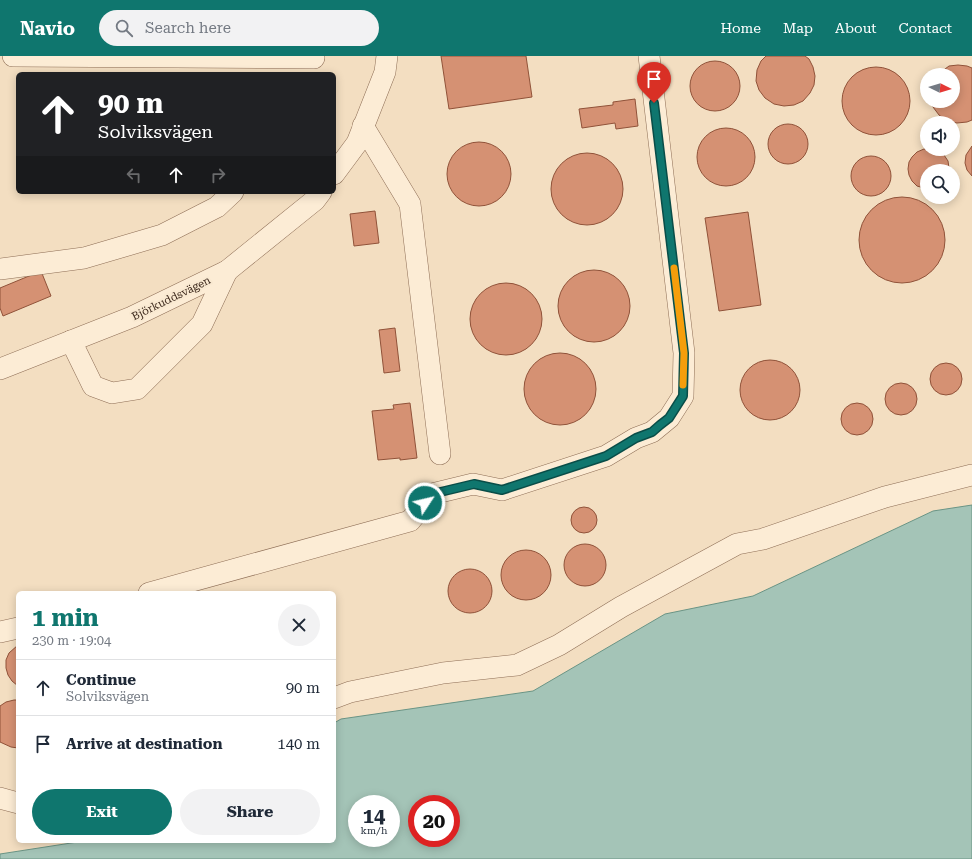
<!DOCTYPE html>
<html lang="en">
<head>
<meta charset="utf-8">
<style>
  :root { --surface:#fff; --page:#f2f2f3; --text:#1f2937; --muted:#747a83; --line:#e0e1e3; --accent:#0f766e }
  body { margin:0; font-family:"Roboto Serif",serif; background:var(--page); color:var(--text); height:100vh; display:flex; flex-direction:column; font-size:15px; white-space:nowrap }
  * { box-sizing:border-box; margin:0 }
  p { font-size:13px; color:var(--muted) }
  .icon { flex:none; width:22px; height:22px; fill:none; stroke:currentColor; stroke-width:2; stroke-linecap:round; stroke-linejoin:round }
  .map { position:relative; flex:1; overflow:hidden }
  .drawer { position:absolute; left:16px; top:535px; width:320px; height:252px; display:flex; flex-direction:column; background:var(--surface); border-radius:6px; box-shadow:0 2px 10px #0003 }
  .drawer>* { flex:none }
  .banner { position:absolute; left:16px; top:16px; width:320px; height:122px; border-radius:6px; box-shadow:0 2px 10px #0003; background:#202124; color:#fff; overflow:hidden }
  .needle { width:26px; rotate:95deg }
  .controls { position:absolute; left:920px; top:12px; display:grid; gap:8px }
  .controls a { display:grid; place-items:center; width:40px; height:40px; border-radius:50%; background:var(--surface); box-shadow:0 2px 10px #0003; font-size:20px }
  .speed { position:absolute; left:348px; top:739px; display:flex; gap:8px; font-size:20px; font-weight:700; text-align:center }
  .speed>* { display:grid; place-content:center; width:52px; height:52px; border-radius:50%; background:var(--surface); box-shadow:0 2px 10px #0003; line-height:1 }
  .speed small { font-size:10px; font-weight:400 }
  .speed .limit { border:6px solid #d22; background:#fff; color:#111 }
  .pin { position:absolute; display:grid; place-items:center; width:34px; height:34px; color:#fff; margin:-41px -17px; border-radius:50% 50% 50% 0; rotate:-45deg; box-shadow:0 0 4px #0007 }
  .pin .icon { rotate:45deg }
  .me { position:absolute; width:44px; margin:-22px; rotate:55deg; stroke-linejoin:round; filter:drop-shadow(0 0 3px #0008) }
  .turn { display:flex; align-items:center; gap:14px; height:84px; padding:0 16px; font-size:18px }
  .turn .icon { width:52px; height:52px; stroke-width:2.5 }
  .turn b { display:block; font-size:28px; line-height:34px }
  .lanes { display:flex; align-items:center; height:38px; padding:0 16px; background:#0003; justify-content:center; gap:20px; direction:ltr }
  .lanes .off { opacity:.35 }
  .round { display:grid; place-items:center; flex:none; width:42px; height:42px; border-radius:21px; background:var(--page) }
  .summary { display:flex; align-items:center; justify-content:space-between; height:68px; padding:0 16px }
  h1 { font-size:24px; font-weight:700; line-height:30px; color:var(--accent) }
  .cta { display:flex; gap:8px; margin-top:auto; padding:8px 16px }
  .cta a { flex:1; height:46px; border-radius:24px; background:var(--accent); color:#fff; font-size:16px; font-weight:700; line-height:46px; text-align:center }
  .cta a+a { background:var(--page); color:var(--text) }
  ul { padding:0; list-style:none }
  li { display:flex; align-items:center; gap:12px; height:56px; padding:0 16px; border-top:1px solid var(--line) }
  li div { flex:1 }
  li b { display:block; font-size:15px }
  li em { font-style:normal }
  header { display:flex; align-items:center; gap:24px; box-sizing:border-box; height:56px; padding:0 20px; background:var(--accent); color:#fff }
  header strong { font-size:19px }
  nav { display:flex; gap:22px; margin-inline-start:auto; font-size:14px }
  .search { width:280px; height:36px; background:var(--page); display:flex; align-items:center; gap:10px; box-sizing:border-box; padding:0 14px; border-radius:22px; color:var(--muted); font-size:15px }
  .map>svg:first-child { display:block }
  .water { fill:#a4c4b7; stroke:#6a9485; fill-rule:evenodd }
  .building { fill:#d59173; stroke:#905239 }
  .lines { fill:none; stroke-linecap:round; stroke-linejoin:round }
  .minor-casing { stroke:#8e6e56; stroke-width:22 }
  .minor { stroke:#fcecd5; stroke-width:21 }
  .route-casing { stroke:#0a4d48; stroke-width:10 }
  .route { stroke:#0f766e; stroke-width:7 }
  .slow { stroke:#f59e0b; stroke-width:7 }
  .labels { text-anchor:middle; stroke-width:4; stroke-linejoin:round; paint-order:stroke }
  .street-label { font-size:11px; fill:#3c281c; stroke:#f9e9d1 }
</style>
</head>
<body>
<header>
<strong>Navio</strong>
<div class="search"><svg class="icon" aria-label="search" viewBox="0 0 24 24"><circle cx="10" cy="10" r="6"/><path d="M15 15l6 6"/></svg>Search here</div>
<nav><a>Home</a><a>Map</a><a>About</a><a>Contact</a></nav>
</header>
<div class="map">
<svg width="972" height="803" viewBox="0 0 972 803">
  <rect width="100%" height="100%" fill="#f3dec1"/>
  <!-- water -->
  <path class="water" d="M972 449V803H0V798L84 785H334V667L341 663 533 635 665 558 753 540 933 455ZM357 748H391V782H357ZM417 748H451V782H417Z"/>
  <!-- building -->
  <g class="building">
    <path d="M441 0H526L532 41 449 53Z"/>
    <path d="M766 0H805L809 3 813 11 815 20 814 29 810 37 803 45 794 49 784 50 774 48 765 42 759 34 756 25 757 14 761 5Z"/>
    <circle cx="715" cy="30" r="25"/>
    <path d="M958 9 967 10 972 12V64L967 66 957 67 947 65 939 59 933 51 931 45H953V19H937L949 10Z"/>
    <circle cx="876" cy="45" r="34"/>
    <path d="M635 43 638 70 616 73 615 67 582 72 579 53 613 49V46Z"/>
    <circle cx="788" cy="88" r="20"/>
    <circle cx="726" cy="101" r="29"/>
    <circle cx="479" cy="118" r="32"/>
    <path d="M972 90V120L967 114 965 107 966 99Z"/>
    <path d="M924 93H933L938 95 944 99 948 105 949 112V115H927V133L917 130 912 125 909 119 908 113 909 106 912 101 917 96Z"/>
    <circle cx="587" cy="133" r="36"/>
    <circle cx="871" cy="120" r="20"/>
    <circle cx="902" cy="184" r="43"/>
    <path d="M375 155 379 187 354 190 350 158Z"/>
    <path d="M748 156 761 249 719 255 705 162Z"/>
    <circle cx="594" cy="250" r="36"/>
    <path d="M41 215 51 240 3 260 0 252V232Z"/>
    <circle cx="506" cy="263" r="36"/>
    <path d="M395 272 400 315 384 317 379 274Z"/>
    <circle cx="560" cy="333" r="36"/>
    <circle cx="770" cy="334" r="30"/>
    <circle cx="946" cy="323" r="16"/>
    <circle cx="901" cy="343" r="16"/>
    <circle cx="857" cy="363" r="16"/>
    <path d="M410 347 417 402 400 404V402L378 404 372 355 394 353 393 349Z"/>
    <circle cx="584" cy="464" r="13"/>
    <circle cx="585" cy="509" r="21"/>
    <circle cx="526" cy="519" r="25"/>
    <circle cx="470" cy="535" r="22"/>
    <path d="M18 589V630L12 625 8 619 6 612V604L9 597Z"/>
    <path d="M14 644H18V692L11 691 0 686V650L6 646Z"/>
  </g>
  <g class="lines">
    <defs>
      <g id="minor">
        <path d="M13 0 314 2"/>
        <path d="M363 70 410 148 440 398"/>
        <path d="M334 118 357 87 385 16 387 0"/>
        <path d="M0 213 84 202 162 179 217 151 233 136"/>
        <path d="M71 285 93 330 112 337 137 333 202 268 227 215"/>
        <path d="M0 313 132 261 227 215 315 144 321 136"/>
        <path d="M149 537 410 465 432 438 473 428 502 434 606 400 636 382 652 376 669 362 683 340 684 297 649 0"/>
        <path d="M0 576 18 572"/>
        <path d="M334 642 350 636 443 617 517 609 559 589 621 551 737 488 763 483 885 441 972 419"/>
        <path d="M0 742 18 747"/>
      </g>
    </defs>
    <!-- minor casing -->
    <use href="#minor" class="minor-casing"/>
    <!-- minor -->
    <use href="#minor" class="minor"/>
  </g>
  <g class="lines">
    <defs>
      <path id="route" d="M425 447 432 438 474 428 502 434 606 400 636 382 652 376 660 369 669 362 683 340 684 297 654 47"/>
    </defs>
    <!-- route casing -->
    <use href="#route" class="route-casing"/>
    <!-- route -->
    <use href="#route" class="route"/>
    <!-- slow -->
    <path class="slow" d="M674 212 684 297 683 329"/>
  </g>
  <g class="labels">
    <!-- street labels -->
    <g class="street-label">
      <text transform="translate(171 242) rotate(-26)" y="4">Björkuddsvägen</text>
    </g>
  </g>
</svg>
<div class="controls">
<a><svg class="needle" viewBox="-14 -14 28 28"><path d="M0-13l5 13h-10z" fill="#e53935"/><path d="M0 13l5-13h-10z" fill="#747a83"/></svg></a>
<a><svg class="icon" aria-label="sound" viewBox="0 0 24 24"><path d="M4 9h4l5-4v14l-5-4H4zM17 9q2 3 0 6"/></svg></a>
<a><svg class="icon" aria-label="search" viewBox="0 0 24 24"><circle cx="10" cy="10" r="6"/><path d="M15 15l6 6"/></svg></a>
</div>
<div class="speed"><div>14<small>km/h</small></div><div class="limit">20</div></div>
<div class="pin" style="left:654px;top:47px;background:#d93025"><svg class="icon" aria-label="arrive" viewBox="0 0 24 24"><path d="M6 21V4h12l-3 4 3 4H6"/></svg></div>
<svg class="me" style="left:425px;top:447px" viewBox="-20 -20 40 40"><circle r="17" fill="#0f766e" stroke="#fff" stroke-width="3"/><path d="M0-11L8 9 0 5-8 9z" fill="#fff"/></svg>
<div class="banner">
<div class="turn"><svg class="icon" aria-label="ahead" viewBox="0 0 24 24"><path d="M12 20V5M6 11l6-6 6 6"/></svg><div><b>90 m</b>Solviksvägen</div></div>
<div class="lanes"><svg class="icon off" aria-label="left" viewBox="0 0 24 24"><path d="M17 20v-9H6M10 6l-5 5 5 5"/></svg><svg class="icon" aria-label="ahead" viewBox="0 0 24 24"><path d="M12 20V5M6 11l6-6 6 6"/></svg><svg class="icon off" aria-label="right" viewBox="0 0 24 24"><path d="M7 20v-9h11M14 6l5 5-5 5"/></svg></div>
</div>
<section class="drawer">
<div class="summary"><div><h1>1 min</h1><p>230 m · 19:04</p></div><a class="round"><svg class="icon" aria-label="close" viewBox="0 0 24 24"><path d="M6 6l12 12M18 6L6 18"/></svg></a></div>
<ul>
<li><svg class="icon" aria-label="ahead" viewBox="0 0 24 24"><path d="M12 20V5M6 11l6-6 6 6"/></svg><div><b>Continue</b><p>Solviksvägen</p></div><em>90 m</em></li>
<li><svg class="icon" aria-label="arrive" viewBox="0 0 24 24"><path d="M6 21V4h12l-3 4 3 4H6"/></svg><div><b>Arrive at destination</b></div><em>140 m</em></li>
</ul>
<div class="cta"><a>Exit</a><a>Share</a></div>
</section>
</div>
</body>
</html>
